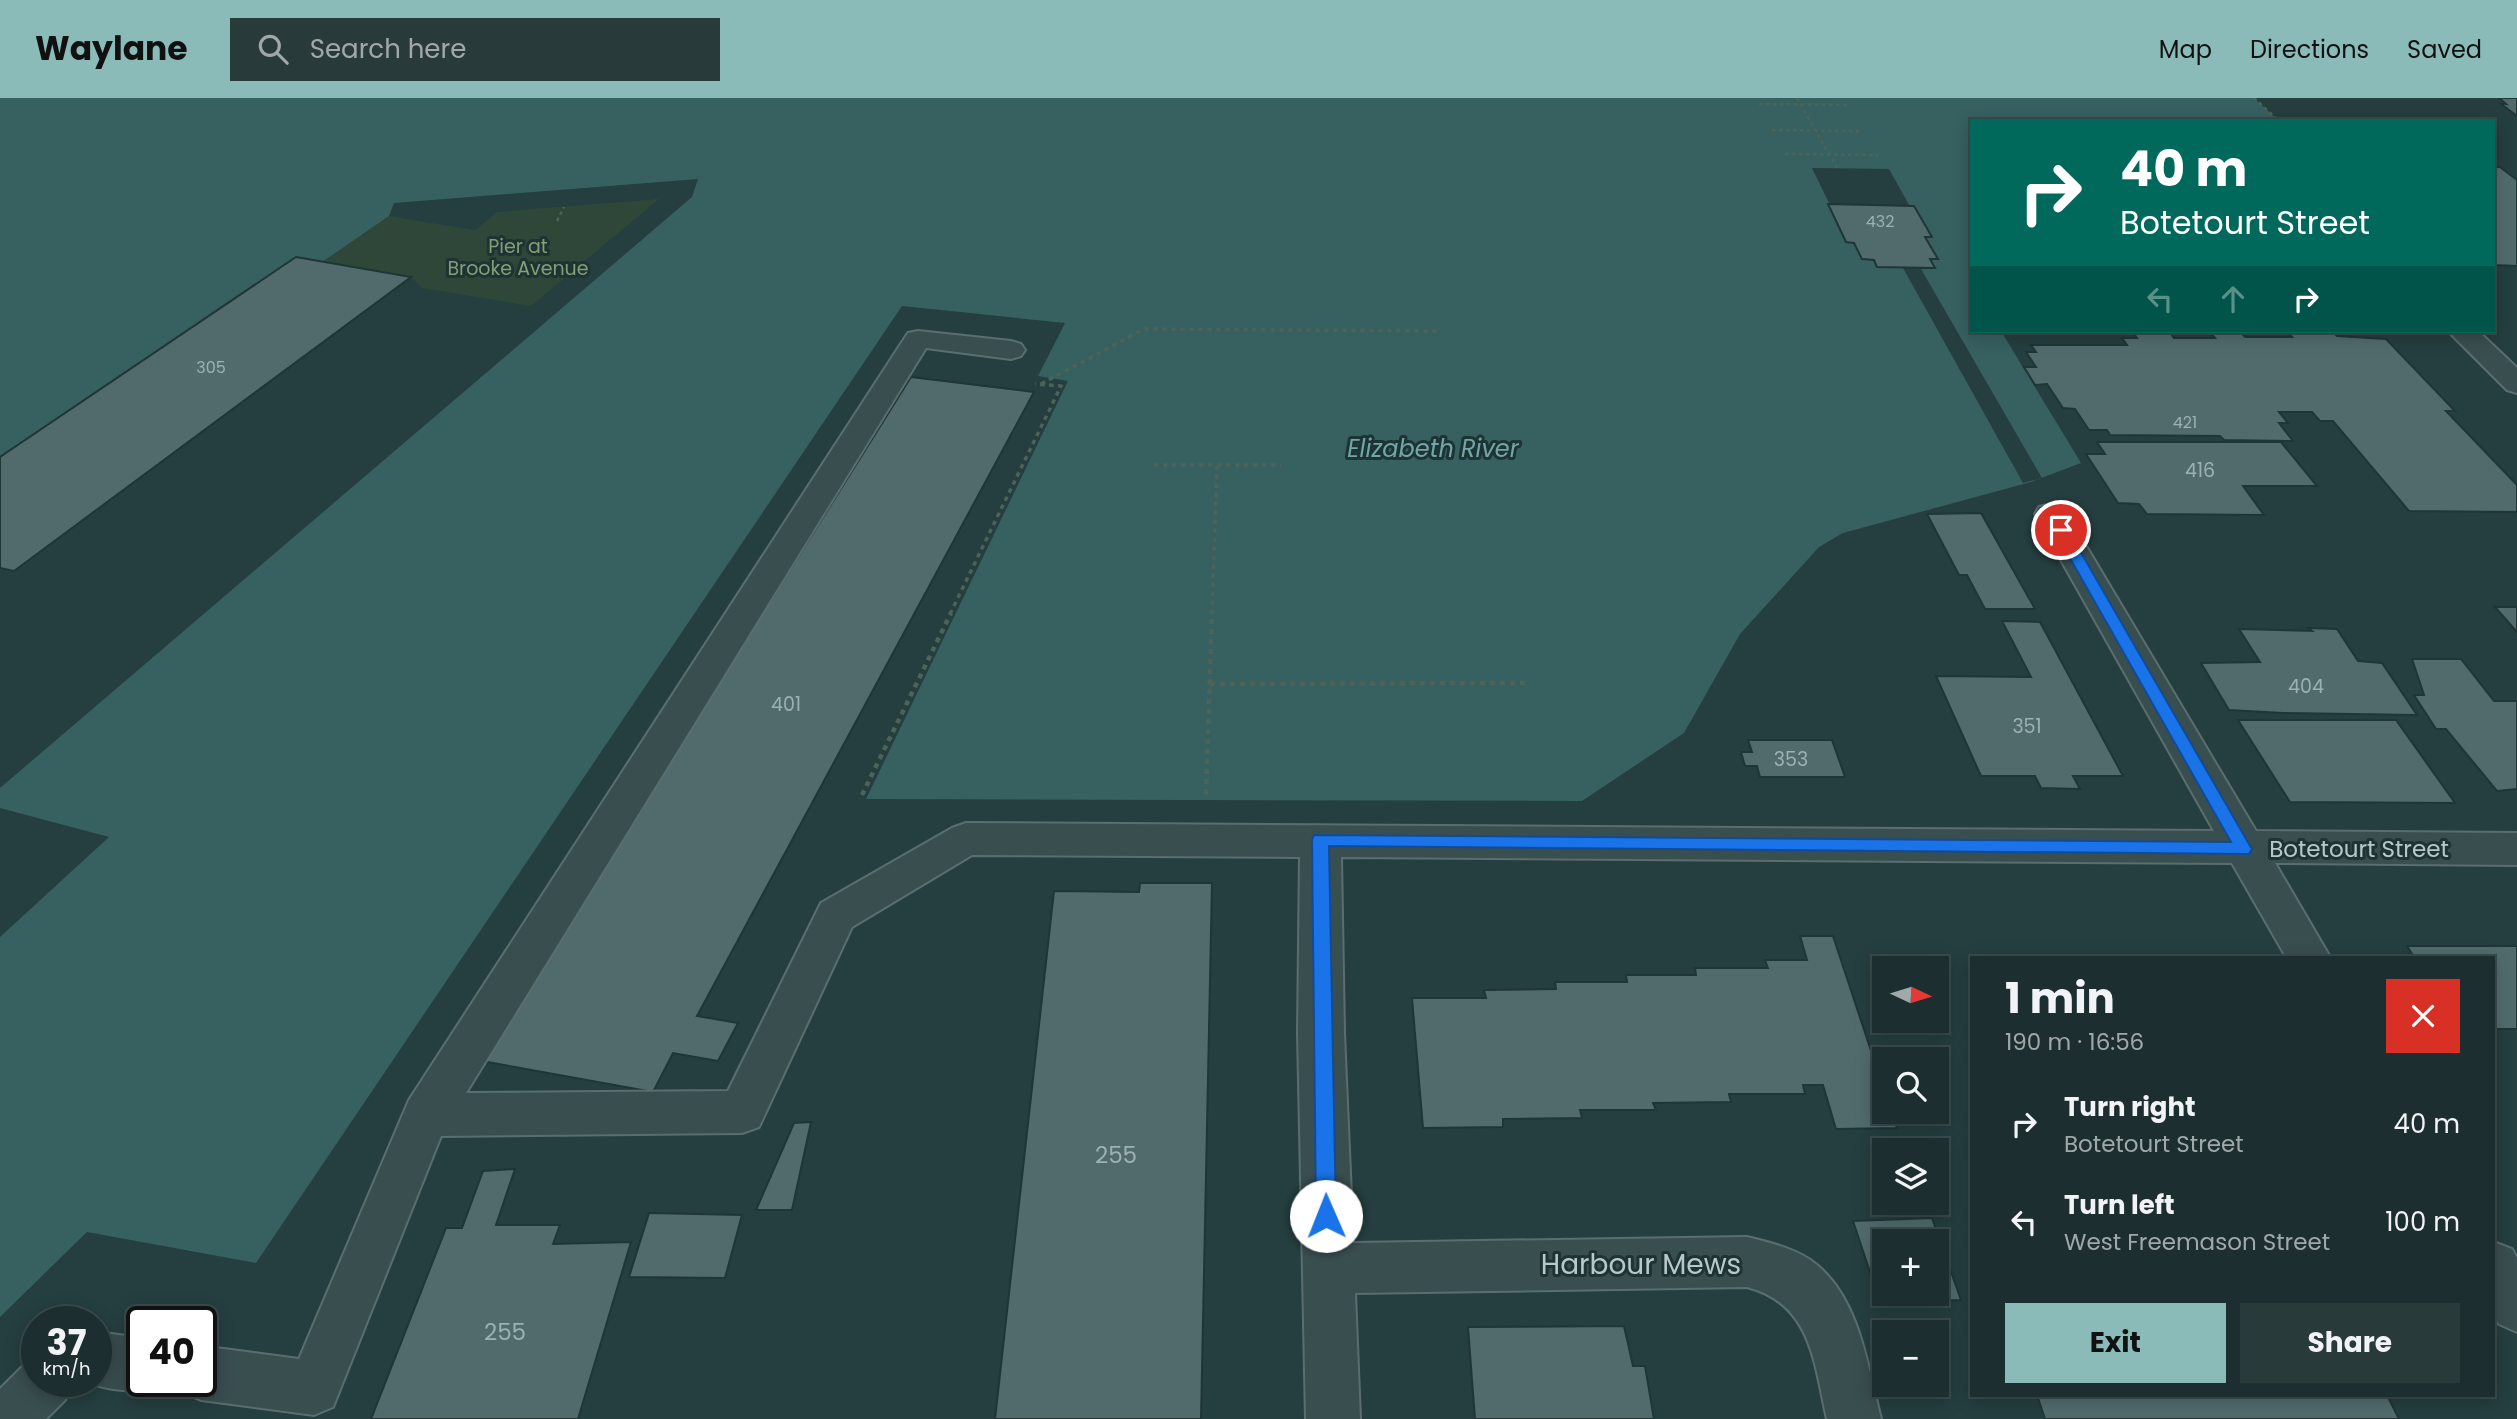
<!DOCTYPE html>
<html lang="en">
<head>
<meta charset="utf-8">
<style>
  :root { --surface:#1c2e2f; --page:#293a3b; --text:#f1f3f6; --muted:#a0a8aa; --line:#3a4a4b; --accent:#8bbbb9 }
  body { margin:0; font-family:Poppins,sans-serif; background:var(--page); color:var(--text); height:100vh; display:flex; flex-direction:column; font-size:26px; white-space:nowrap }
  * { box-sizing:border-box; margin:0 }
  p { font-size:23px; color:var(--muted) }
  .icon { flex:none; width:38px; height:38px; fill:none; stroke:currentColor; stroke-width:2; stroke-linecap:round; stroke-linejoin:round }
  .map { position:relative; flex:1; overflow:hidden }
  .side { position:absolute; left:1970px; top:858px; width:525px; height:441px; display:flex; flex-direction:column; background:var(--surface); border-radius:0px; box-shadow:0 4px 18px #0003,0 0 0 2px var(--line) }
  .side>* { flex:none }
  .guide { position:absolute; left:1970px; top:21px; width:525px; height:214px; border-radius:0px; box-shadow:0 4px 18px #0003,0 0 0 2px var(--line); background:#00695c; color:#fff; overflow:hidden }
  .needle { width:46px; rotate:94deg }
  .controls { position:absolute; left:1872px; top:858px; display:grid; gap:14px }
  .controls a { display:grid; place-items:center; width:77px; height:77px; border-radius:0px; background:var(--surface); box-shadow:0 4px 18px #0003,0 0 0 2px var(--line); font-size:35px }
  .speed { position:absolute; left:21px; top:1208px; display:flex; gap:14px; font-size:35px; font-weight:700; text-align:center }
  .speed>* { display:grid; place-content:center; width:91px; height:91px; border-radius:50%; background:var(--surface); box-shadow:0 4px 18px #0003,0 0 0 2px var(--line); line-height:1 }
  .speed small { font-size:18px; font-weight:400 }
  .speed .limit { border:4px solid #111; border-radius:10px; background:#fff; color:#111 }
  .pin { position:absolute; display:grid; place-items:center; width:60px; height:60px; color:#fff; margin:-30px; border:4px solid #fff; border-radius:50%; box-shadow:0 2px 7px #0007 }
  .me { position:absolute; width:77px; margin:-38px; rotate:359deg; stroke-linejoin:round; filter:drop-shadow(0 0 5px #0008) }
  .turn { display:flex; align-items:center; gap:24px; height:147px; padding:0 35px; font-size:32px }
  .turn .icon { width:91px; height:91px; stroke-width:2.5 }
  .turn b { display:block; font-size:49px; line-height:60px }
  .lanes { display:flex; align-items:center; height:66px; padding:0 35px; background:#0003; justify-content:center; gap:35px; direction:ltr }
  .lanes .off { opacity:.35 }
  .round { display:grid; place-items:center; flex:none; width:74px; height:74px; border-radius:0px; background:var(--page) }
  .headline { display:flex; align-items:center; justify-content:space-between; height:119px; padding:0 35px }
  h1 { font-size:42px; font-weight:700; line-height:52px }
  .primary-button { display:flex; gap:14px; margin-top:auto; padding:14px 35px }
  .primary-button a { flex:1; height:80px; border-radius:0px; background:var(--accent); color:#111; font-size:28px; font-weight:700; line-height:80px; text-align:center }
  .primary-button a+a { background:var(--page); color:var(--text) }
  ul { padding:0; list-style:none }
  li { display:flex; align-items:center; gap:21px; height:98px; padding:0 35px }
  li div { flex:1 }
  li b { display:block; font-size:26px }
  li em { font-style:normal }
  header { display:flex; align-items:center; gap:42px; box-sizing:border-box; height:98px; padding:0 35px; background:var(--accent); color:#111 }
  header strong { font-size:33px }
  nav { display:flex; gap:38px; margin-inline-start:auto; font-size:24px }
  .search { width:490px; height:63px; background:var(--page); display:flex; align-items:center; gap:18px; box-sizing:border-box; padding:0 24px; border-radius:0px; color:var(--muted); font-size:26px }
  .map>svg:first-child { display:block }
  .green { fill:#2e4739 }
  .water { fill:#376061 }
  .pier { fill:#253e3f }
  .building { fill:#516b6c; stroke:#203536; stroke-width:2; fill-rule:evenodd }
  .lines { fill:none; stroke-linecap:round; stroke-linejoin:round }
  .minor-casing { stroke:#5a6e6f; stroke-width:4 }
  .path-far2 { stroke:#4c6358; stroke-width:2.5; stroke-dasharray:3.5 3.5; stroke-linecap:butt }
  .path-far1 { stroke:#4c6358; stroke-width:3.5; stroke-dasharray:4.5 4.5; stroke-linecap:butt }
  .path { stroke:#4c6358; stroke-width:4.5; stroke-dasharray:5 5; stroke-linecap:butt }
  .minor { fill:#394e4f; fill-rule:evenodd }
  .route { fill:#1a73e8; stroke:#114b97; stroke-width:2 }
  .labels { text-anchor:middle; stroke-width:6; stroke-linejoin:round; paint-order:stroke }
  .far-number-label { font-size:16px; fill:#9db1b2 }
  .far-park-label { font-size:19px; fill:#839f74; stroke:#1e3334 }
  .number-label { font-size:19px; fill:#9db1b2 }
  .street-label { font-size:23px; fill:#b6c8c9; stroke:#1e3334 }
  .near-number-label { font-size:23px; fill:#9db1b2 }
  .water-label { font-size:24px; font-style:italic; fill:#70a7a7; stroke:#1e3334 }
  .near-street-label { font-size:28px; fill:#b6c8c9; stroke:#1e3334 }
</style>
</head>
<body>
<header>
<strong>Waylane</strong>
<div class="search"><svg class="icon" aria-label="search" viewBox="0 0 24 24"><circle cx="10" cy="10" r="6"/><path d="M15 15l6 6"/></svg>Search here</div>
<nav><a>Map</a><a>Directions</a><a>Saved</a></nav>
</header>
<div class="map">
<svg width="2517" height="1321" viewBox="0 0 2517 1321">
  <rect width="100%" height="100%" fill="#253e3f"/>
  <!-- green -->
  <path class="green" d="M659 101 531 208 422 190 411 179 322 164 389 118 475 132 497 114Z"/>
  <!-- water -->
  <path class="water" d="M0 0H2254L2279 23H1972V233H2001L2081 365 2031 384 1843 435 1819 449 1740 536 1684 635 1582 703 866 701 1068 283 1038 278 1065 225 902 208 256 1165 87 1134 0 1219V839L109 739 0 710V690L692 99 698 81 394 105 389 118 0 386Z"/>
  <!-- pier -->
  <path class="pier" d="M1812 70 1889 71 1927 139H1917L1934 171H1921L2042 380 2023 385 1903 170 1876 169 1873 162 1861 161 1854 145 1848 144Z"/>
  <!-- building -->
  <g class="building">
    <path d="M2499 0H2517V18L2500 5 2506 6Z"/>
    <path d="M2494 69H2500L2517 82V168L2494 167Z"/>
    <path d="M1828 106 1914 108 1932 139H1925L1938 161H1930L1935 170 1877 169 1874 162 1862 161 1854 145 1846 144Z"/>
    <path d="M296 159 411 179 14 473 0 470V359Z"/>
    <path d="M2132 233H2169L2174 240H2215L2209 233H2240L2245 239H2292L2286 233H2332L2337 238 2386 241 2455 313H2446L2517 387V414L2409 413 2333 323H2320L2312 314H2279L2288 325H2279L2293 343 2224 342 2220 338 2110 337 2107 332H2089L2075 311 2063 310 2047 286 2035 287 2024 269H2036L2026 254H2036L2031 247H2127L2122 240H2137Z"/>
    <path d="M911 279 1034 294 697 918 738 925 718 963 673 955 653 994 482 963Z"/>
    <path d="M2097 344H2281L2317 388H2243L2264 417 2147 416 2139 406 2118 405 2086 356H2105Z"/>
    <path d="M1981 415 2035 511H1985L1967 477H1959L1927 416Z"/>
    <path d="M2495 509H2517V534Z"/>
    <path d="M2002 523 2040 524 2123 678H2073L2080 691 2041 690 2035 678H1981L1936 578 2031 579Z"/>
    <path d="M2308 530 2337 531 2358 563 2382 565 2417 617 2283 615 2229 612 2201 565 2260 564 2239 531 2312 533Z"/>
    <path d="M2412 561H2461L2494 603H2517V691L2497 693 2446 631H2436L2414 597H2424Z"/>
    <path d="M2238 622H2396L2455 705 2290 704Z"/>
    <path d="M1748 642H1832L1845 679H1760L1757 668H1745L1741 654H1752Z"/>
    <path d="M1140 785H1212L1201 1321H995L1054 793 1139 794Z"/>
    <path d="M1800 838H1833L1885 995V1013H1891L1897 1030 1836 1031 1823 987H1803L1805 996H1729L1731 1004 1653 1005 1656 1012H1580L1582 1020 1503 1021V1029L1423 1030 1412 900H1486L1484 892 1556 891 1555 884H1627L1626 877H1696L1695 870H1768L1765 862H1807Z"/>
    <path d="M2407 848H2517V931H2494V859H2414Z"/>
    <path d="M811 1024 792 1112H756L794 1025Z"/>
    <path d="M515 1071 496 1127H560L553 1146 631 1144 578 1321H371L446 1130H462L483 1073Z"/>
    <path d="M649 1115 742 1117 725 1180 629 1179Z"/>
    <path d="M1932 1120 1961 1202 1880 1204 1853 1123ZM1885 1143H1937V1195H1885Z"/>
    <path d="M1624 1228 1633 1268H1645L1654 1321H1475L1468 1229Z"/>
    <path d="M2037 1297H2387L2399 1321H2045Z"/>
  </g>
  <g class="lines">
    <defs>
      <g id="minor">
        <path d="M918 233 1011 243 1021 246 1025 252 1021 258 1011 261 926 250 466 995 728 993 821 805 952 730 966 725 2214 733 2035 416 2039 409 2051 406 2063 409 2067 416 2256 733 2517 735V767L2275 765 2330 859H2286L2232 765 1341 759 1344 935 1353 1145 1747 1139C1771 1145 1798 1151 1817 1167 1860 1203 1868 1270 1881 1321H1827C1814 1265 1812 1206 1747 1189L1355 1195 1360 1321H1306L1298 935 1300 759 972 757 852 829 759 1029 742 1035 441 1038 333 1309 314 1317 201 1302 182 1294 177 1283H201V1248L299 1261 409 1002 904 241 908 235Z"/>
        <path d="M2448 233H2478L2517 270V295L2507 292Z"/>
        <path d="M2494 1144 2512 1151 2517 1160V1234L2499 1226 2494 1218Z"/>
        <path d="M96 1234 142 1240V1283H162L161 1286C137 1296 109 1293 84 1283H96Z"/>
        <path d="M37 1260V1283H73L65 1302 46 1321H0V1291L27 1264Z"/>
      </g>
    </defs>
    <!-- minor casing -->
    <use href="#minor" class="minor-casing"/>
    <!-- path-far2 -->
    <g class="path-far2">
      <path d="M1797 0 1837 70"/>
      <path d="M2254 0 2279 23"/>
      <path d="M1759 6 1848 7"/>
      <path d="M1772 32 1863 33"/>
      <path d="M1785 56 1878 57"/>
      <path d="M557 123 564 109"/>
    </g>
    <!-- path-far1 -->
    <g class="path-far1">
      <path d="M1041 286 1144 231 1439 233"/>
      <path d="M1154 367H1281"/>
      <path d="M950 516 1061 288 1035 286"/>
      <path d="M1212 516 1217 368"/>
    </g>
    <!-- path -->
    <g class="path">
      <path d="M1210 586 1528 585"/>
      <path d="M1206 696 1212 515"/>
      <path d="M862 697 951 515"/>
    </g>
    <!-- minor -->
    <use href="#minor" class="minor"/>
  </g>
  <!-- route -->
  <path class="route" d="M2061 428 2068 432 2249 746 2252 751 2249 756 1329 748 1336 1118 1333 1125 1326 1128 1319 1125 1316 1118 1312 742 1314 737 2231 744 2054 432Z"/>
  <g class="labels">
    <!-- far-number labels -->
    <g class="far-number-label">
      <text x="1880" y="129">432</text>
      <text x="211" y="275">305</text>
      <text x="2185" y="330">421</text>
    </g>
    <!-- far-park labels -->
    <g class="far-park-label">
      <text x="518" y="155">Pier at<tspan x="518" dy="22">Brooke Avenue</tspan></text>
    </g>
    <!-- number labels -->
    <g class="number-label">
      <text x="2200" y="379">416</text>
      <text x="2306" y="595">404</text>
      <text x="786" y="613">401</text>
      <text x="2027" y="635">351</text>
      <text x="1791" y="668">353</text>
    </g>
    <!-- street labels -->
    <g class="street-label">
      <text x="2359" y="759">Botetourt Street</text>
    </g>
    <!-- near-number labels -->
    <g class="near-number-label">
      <text x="1116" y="1065">255</text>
      <text x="505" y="1242">255</text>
    </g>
    <!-- water labels -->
    <g class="water-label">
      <text x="1433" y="359">Elizabeth River</text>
    </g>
    <!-- near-street labels -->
    <g class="near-street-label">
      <text x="1641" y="1176">Harbour Mews</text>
    </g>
  </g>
</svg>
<div class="controls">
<a><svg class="needle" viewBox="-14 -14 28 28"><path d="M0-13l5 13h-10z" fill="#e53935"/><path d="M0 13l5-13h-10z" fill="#a0a8aa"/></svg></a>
<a><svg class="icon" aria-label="search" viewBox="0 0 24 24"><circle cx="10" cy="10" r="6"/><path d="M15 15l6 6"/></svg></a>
<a><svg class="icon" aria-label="layers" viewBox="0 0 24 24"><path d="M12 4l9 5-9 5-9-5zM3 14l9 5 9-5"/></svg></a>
<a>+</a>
<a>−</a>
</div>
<div class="speed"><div>37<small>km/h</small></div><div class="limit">40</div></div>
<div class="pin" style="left:2061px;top:432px;background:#d93025"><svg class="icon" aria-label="arrive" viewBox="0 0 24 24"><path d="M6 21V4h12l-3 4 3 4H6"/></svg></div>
<svg class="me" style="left:1326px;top:1118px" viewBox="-20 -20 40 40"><circle r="19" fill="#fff"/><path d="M0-13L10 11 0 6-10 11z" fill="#1a73e8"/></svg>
<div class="guide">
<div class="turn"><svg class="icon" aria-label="right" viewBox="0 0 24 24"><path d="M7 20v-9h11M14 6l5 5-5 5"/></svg><div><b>40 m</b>Botetourt Street</div></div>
<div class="lanes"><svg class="icon off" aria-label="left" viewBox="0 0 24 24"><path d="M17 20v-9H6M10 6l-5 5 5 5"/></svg><svg class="icon off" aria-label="ahead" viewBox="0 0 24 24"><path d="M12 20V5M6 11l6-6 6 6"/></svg><svg class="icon" aria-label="right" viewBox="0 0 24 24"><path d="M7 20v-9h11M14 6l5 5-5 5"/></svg></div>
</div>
<section class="side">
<div class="headline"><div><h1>1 min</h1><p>190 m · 16:56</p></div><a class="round" style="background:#d93025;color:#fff"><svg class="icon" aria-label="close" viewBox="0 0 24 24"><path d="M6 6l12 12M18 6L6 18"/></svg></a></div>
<ul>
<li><svg class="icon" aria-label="right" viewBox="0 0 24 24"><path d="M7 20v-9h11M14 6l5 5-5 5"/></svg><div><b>Turn right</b><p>Botetourt Street</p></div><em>40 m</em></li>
<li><svg class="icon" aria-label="left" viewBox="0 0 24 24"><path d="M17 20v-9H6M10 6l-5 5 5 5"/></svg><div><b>Turn left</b><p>West Freemason Street</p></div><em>100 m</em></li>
</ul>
<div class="primary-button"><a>Exit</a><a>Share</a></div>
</section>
</div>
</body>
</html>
